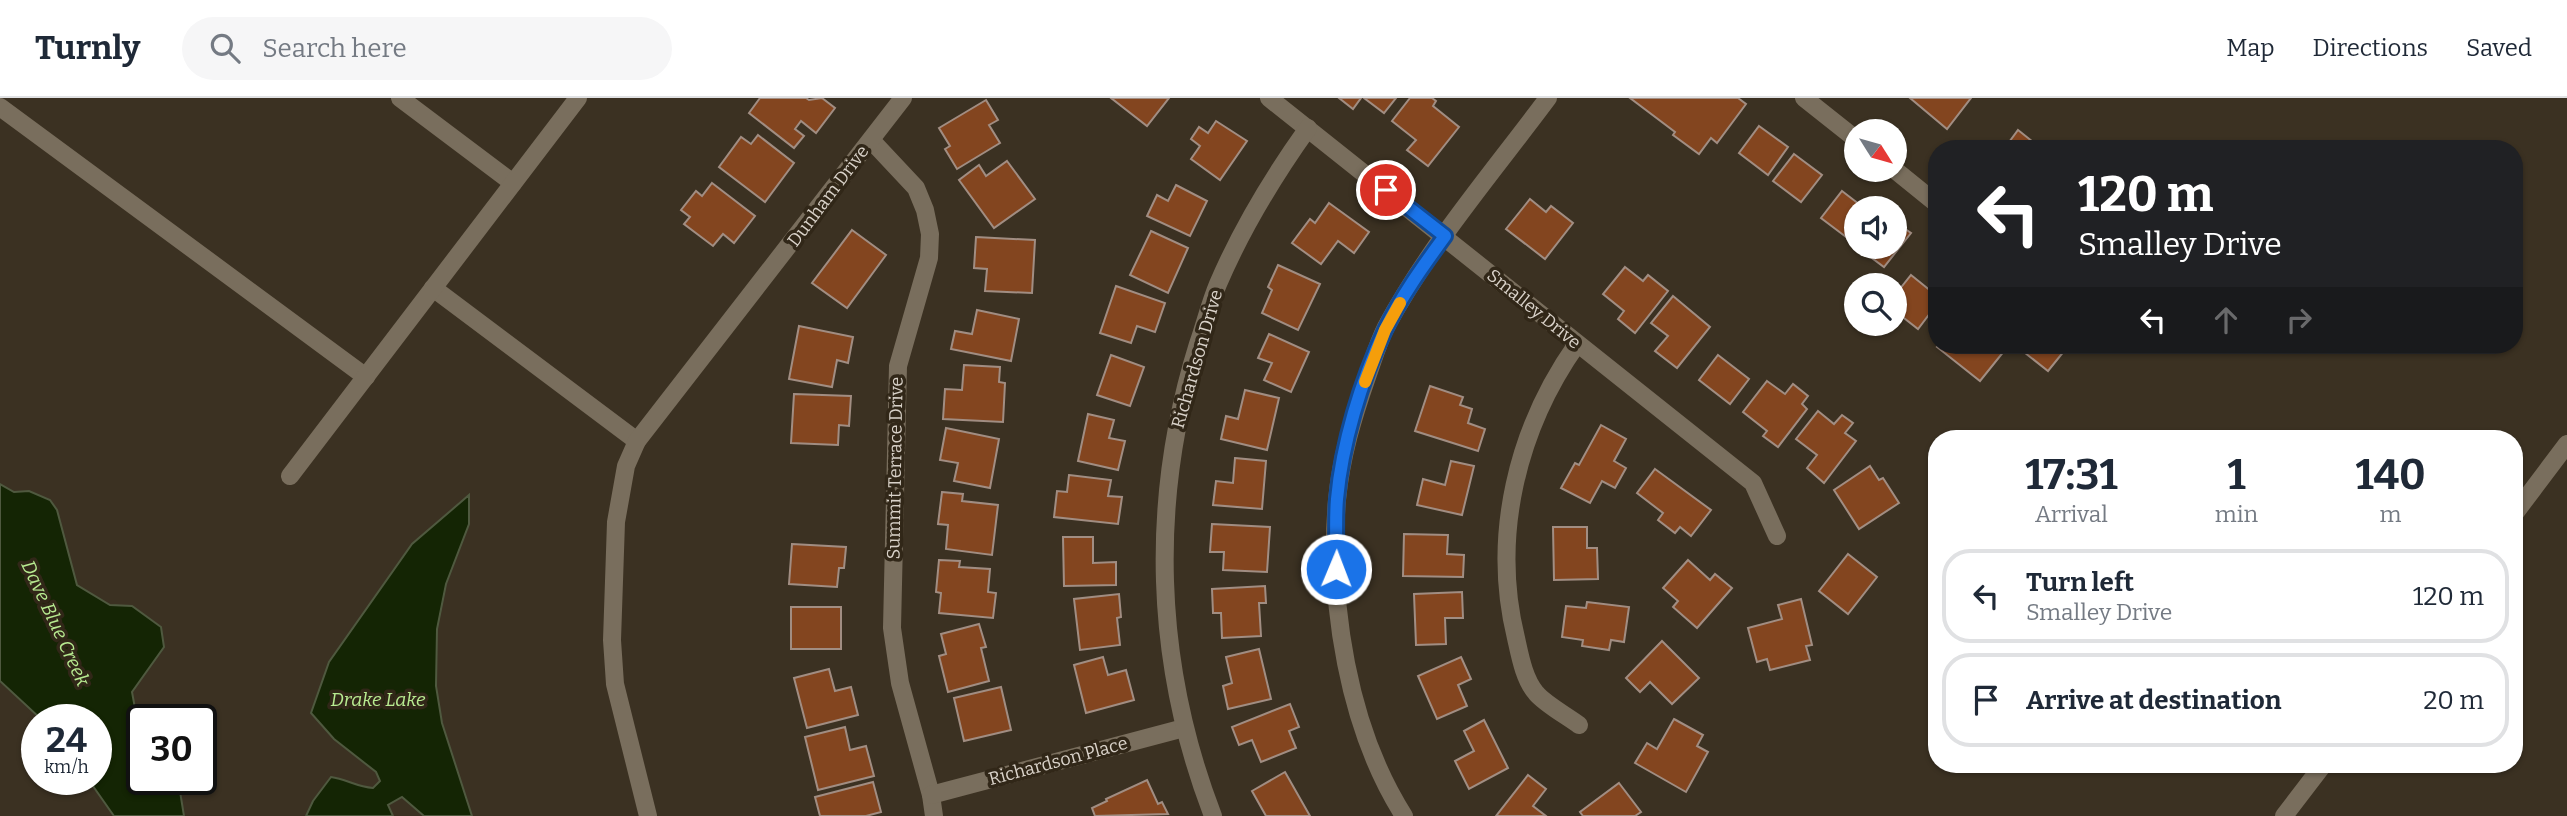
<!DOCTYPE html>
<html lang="en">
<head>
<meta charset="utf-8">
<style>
  :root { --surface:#fff; --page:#f6f6f7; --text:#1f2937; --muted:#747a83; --line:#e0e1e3 }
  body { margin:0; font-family:Bitter,serif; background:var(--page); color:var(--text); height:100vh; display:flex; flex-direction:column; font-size:26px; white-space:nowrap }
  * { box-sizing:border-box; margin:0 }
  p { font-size:23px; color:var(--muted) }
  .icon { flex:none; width:38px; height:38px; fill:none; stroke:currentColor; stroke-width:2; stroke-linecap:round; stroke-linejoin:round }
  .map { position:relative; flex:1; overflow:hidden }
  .details { position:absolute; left:1928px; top:332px; width:595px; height:343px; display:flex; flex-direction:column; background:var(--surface); border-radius:28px; box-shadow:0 2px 5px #0004 }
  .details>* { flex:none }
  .hud { position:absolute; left:1928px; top:42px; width:595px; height:214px; border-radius:28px; box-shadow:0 2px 5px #0004; background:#202124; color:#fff; overflow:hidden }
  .needle { width:46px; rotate:127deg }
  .controls { position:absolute; left:1844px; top:21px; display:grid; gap:14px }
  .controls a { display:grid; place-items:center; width:63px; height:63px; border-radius:50%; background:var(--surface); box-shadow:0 2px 5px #0004; font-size:35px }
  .speed { position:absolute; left:21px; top:606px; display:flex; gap:14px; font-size:35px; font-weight:700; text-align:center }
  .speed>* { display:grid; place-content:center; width:91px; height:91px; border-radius:50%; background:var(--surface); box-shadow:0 2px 5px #0004; line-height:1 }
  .speed small { font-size:18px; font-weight:400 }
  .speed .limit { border:4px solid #111; border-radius:10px; background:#fff; color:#111 }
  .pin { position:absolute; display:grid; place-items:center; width:60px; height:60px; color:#fff; margin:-30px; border:4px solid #fff; border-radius:50%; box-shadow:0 2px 7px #0007 }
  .me { position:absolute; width:77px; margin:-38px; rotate:1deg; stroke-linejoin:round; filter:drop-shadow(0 0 5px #0008) }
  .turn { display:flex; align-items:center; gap:24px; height:147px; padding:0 35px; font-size:32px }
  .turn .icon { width:91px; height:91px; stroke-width:2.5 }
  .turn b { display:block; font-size:49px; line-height:60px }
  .lanes { display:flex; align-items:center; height:66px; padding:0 35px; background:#0003; justify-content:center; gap:35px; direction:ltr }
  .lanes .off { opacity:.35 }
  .eta { display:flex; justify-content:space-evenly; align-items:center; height:119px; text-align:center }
  .eta b { font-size:42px; font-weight:700; line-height:49px }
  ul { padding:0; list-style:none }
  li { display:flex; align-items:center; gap:21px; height:94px; margin:0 14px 10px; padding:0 21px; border:4px solid var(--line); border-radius:28px }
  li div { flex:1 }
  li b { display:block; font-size:26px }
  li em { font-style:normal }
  header { display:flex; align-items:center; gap:42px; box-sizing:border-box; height:98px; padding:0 35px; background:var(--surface); border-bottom:2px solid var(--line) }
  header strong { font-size:33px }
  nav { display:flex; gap:38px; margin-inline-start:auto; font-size:24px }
  .search { width:490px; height:63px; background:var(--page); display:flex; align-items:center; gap:18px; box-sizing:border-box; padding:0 24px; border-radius:38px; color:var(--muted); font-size:26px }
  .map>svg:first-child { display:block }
  .water { fill:#142504; stroke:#4f593f; stroke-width:2 }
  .building { fill:#83451f; stroke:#a18d82; stroke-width:2 }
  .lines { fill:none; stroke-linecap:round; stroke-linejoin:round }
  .minor { stroke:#796e5d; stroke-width:18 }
  .route-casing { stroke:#114b97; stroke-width:18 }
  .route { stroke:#1a73e8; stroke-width:12 }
  .slow { stroke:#f59e0b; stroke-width:12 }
  .labels { text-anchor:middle; stroke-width:7; stroke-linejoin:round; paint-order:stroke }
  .street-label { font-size:18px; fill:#d9d2c9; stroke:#312718 }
  .water-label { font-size:19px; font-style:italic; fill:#b8eb91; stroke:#312718 }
</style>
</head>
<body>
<header>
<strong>Turnly</strong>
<div class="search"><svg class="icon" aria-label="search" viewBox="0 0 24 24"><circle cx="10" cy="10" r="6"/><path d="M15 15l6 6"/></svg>Search here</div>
<nav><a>Map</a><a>Directions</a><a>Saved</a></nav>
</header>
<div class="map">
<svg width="2567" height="718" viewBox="0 0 2567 718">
  <rect width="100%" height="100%" fill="#3b3122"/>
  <!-- water -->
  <g class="water">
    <path d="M0 386 14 394 29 393 50 402 57 412 77 487 110 507 132 508 161 529 164 549 132 594 139 632 142 635V681H178L184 718H114L88 681H96V621H41L0 583Z"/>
    <path d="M469 397V426L446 486 437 531 436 588 442 625 472 718H424L402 699 388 707 393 718H306L313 703 331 679C346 681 357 689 373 690L380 683 376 674 334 641 311 615 329 564 412 446Z"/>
  </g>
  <!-- building -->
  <g class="building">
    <path d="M760 0H806L809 2 822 0 835 10 816 35 801 23 795 31 804 38 794 50 749 15Z"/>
    <path d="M1111 0H1169L1147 28Z"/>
    <path d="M1339 0H1361L1353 11Z"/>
    <path d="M1364 0H1396L1384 15Z"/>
    <path d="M1410 0H1432L1436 3 1433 8 1459 29 1428 68 1407 52 1416 42 1392 23Z"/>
    <path d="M1630 0H1738L1746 6 1717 45 1711 40 1699 56 1673 37 1675 34Z"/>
    <path d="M1910 0H1971L1947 31Z"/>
    <path d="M986 2 998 22 989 27 1000 45 957 71 945 51 950 48 939 30Z"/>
    <path d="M1216 23 1247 43 1220 82 1191 61 1200 48 1191 41 1199 29 1208 35Z"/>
    <path d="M1759 28 1788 49 1768 77 1739 55Z"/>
    <path d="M2018 32 2042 51H2004Z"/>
    <path d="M758 37 794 65 765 104 719 69 741 39 751 46Z"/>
    <path d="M1794 56 1822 77 1801 104 1773 83Z"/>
    <path d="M1007 63 1035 101 994 130 959 82 979 67 986 78Z"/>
    <path d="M712 85 755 118 734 145 723 136 713 148 684 126 690 119 681 112 696 93 702 98Z"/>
    <path d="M1176 87 1207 103 1190 138 1147 118 1157 97 1168 103Z"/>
    <path d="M1842 93 1864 110H1857V134L1850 142 1821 120Z"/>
    <path d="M1530 101 1546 114 1551 108 1573 125 1545 161 1506 131Z"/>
    <path d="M1329 105 1369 134 1354 155 1338 143 1321 166 1292 145 1310 121 1315 125Z"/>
    <path d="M1895 124 1911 135 1884 169 1857 149H1895Z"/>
    <path d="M852 132 886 157 847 210 812 185Z"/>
    <path d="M1151 133 1188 150 1168 195 1130 177Z"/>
    <path d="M976 139 1035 142 1032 195 985 193 987 171 974 170Z"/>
    <path d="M1278 167 1320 186 1298 232 1262 215 1272 192 1268 189Z"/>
    <path d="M1625 169 1643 183 1648 177 1668 193 1635 235 1618 221 1624 213 1603 196Z"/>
    <path d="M1911 177 1937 198V206L1918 231 1895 213V197Z"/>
    <path d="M1116 188 1165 205 1155 234 1137 228 1131 245 1100 235Z"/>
    <path d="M1673 198 1710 229 1677 270 1655 253 1668 238 1651 225Z"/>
    <path d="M977 212 1019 221 1011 263 951 251 955 233 972 236Z"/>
    <path d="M799 228 853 239 848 265 837 262 832 289 789 281Z"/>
    <path d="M1269 236 1309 254 1291 294 1264 282 1272 265 1258 260Z"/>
    <path d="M1939 247H2009L1980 283 1937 249Z"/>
    <path d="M2015 247H2069L2048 273Z"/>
    <path d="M1111 257 1144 269 1130 308 1097 297Z"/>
    <path d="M1718 257 1749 281 1730 306 1699 282Z"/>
    <path d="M964 267 1000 269 999 284 1005 285 1003 324 943 321 945 291 962 292Z"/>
    <path d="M1767 283 1785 296 1793 286 1808 298 1802 306 1807 311 1778 349 1763 338 1767 333 1743 314Z"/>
    <path d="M1430 288 1463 299 1460 307 1472 311 1468 325 1485 331 1478 353 1415 333Z"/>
    <path d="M1245 292 1279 300 1267 352 1221 341 1226 318 1238 321Z"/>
    <path d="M794 296 851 298 849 328 839 327 838 347 791 345Z"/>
    <path d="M1818 313 1834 326 1842 317 1853 325 1845 335 1856 343 1824 385 1807 370 1817 357 1796 341Z"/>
    <path d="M1088 316 1114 322 1109 340 1125 343 1118 372 1078 363Z"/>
    <path d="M1601 327 1626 341 1614 363 1626 370 1615 390 1602 383 1590 405 1561 390 1575 365 1579 367Z"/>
    <path d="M946 330 999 341 990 390 954 383 958 365 940 362Z"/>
    <path d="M1235 360 1266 363 1262 411 1213 407 1216 383 1233 385Z"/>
    <path d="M1451 363 1474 368 1462 417 1417 407 1423 381 1445 387Z"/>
    <path d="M1870 368 1879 382 1883 380 1899 405 1859 431 1834 392Z"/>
    <path d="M1655 371 1711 412 1691 438 1680 429 1675 435 1658 422 1663 415 1637 395Z"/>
    <path d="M1069 377 1111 382 1108 398 1122 399 1118 426 1054 419 1057 393 1067 394Z"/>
    <path d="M942 394 963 396 962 403 998 407 992 457 946 451 948 427 938 426Z"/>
    <path d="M1212 426 1270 429 1267 474 1223 472 1224 454H1210Z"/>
    <path d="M1553 429H1587V450H1597L1598 481 1554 482Z"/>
    <path d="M1404 436 1448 437 1447 456 1464 457 1463 479 1403 478Z"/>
    <path d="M1063 439H1093V465L1116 464V487L1064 488Z"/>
    <path d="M792 446 846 449 844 470H839L837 489 789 486Z"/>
    <path d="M1848 456 1877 479 1848 516 1819 493Z"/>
    <path d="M939 462 960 463 959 469 990 471 988 494 996 495 993 520 939 515 941 495 936 494Z"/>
    <path d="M1688 462 1710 482 1715 476 1732 490 1697 530 1673 509 1678 503 1663 490Z"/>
    <path d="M1265 488 1266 505H1259L1261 538 1222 540 1221 515H1213L1212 491Z"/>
    <path d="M1462 494 1463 520H1445L1446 546 1416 547 1414 496Z"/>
    <path d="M1119 496 1121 519 1117 520 1120 547 1080 552 1074 501Z"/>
    <path d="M1801 501 1812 547 1806 548 1810 562 1770 572 1767 561 1757 564 1748 530 1782 521 1778 507Z"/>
    <path d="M1587 504 1629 509 1624 544 1611 542 1609 552 1582 548 1583 542 1562 539 1566 508 1586 510Z"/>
    <rect x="791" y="509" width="50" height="42"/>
    <path d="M979 526 986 549 981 550 989 583 948 594 939 558 946 556 941 536Z"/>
    <path d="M1662 543 1699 580 1672 606 1650 584 1640 594 1626 580Z"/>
    <path d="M1259 551 1271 601 1228 611 1223 588 1232 585 1226 559Z"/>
    <path d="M1103 559 1108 577 1126 572 1134 602 1086 615 1074 567Z"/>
    <path d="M1461 559 1471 581 1458 587 1467 608 1437 621 1418 578Z"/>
    <path d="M829 571 835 593 851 589 858 617 807 630 794 580Z"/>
    <path d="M1001 589 1011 632 964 643 954 600Z"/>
    <path d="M1290 606 1299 629 1289 633 1296 650 1261 664 1252 642 1239 647 1232 629Z"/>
    <path d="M1674 621 1703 637 1697 648 1708 654 1686 694 1635 665 1647 645 1657 651Z"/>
    <path d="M1484 622 1508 670 1469 691 1455 663 1474 653 1464 633Z"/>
    <path d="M845 629 850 652 866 648 874 678 818 692 805 639Z"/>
    <path d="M1285 674 1310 718H1266L1252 693Z"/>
    <path d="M1528 677 1546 691 1533 708 1546 718H1496Z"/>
    <path d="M1147 682 1158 706 1162 704 1168 716 1095 718 1092 710 1107 703 1106 701Z"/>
    <path d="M873 684 881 714 866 718H820L815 699Z"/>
    <path d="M1619 685 1641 714 1635 718H1583L1580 714Z"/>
  </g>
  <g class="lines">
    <!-- minor -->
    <g class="minor">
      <path d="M400 0 513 85"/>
      <path d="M1269 0 1753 385 1777 438"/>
      <path d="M1804 0 1857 42"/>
      <path d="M0 9 366 279"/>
      <path d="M871 42 916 90 925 112 930 136 929 160 898 268 892 530 900 585 931 697 934 718"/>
      <path d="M1895 72 1937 106"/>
      <path d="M433 190 637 343"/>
      <path d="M1577 246C1517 331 1491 438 1516 540 1520 558 1524 581 1536 595 1545 606 1567 618 1579 627"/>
      <path d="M290 378 578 0"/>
      <path d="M2515 415 2567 346"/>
      <path d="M931 697 1184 630"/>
      <path d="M648 718 615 586 612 542 616 424 626 368 637 343 903 0"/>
      <path d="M1213 718C1154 565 1149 403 1198 246 1205 226 1210 205 1218 186 1242 130 1273 79 1308 30"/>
      <path d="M1404 718C1348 630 1328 505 1337 402 1341 359 1353 319 1367 279 1373 262 1378 245 1386 229 1430 147 1493 74 1548 0"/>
      <path d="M2284 718 2323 667"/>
    </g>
  </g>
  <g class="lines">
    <defs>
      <path id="route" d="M1336 471C1337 448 1335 424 1337 401 1342 346 1361 283 1385 232 1401 199 1423 168 1445 138L1386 92"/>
    </defs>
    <!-- route casing -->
    <use href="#route" class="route-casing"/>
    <!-- route -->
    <use href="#route" class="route"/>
    <!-- slow -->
    <path class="slow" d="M1365 284 1385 232 1400 205"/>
  </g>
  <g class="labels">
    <!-- street labels -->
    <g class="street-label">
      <text transform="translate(828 98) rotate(-53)" y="6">Dunham Drive</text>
      <text transform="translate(1534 211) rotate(39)" y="6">Smalley Drive</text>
      <text transform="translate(1197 261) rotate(-74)" y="6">Richardson Drive</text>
      <text transform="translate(895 370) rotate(-89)" y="6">Summit Terrace Drive</text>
      <text transform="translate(1058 663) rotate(-15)" y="6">Richardson Place</text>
    </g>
    <!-- water labels -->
    <g class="water-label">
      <text transform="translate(56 525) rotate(65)" y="7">Dave Blue Creek</text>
      <text x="378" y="608">Drake Lake</text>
    </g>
  </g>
</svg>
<div class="controls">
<a><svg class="needle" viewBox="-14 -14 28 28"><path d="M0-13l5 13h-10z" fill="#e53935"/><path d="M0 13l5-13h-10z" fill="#747a83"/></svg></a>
<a><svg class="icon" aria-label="sound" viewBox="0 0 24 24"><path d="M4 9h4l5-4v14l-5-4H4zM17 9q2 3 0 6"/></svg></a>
<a><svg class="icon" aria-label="search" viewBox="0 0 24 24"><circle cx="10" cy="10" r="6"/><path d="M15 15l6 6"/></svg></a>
</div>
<div class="speed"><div>24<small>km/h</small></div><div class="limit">30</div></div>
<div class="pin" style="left:1386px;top:92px;background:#d93025"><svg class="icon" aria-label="arrive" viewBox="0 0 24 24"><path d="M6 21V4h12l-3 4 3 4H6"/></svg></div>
<svg class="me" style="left:1336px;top:471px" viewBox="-20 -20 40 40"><circle r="17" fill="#1a73e8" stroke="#fff" stroke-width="3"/><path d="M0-11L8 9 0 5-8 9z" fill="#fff"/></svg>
<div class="hud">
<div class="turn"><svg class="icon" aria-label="left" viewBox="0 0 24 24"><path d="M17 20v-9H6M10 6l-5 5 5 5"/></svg><div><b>120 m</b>Smalley Drive</div></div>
<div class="lanes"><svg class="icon" aria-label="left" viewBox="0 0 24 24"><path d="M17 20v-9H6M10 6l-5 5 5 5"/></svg><svg class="icon off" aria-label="ahead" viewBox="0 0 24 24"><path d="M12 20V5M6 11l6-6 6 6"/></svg><svg class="icon off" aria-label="right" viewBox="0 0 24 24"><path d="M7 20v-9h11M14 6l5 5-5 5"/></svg></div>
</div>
<section class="details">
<div class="eta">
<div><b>17:31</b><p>Arrival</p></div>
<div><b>1</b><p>min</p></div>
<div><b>140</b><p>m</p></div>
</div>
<ul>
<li><svg class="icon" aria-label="left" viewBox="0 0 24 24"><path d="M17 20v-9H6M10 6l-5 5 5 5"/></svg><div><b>Turn left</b><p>Smalley Drive</p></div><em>120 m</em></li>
<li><svg class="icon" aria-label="arrive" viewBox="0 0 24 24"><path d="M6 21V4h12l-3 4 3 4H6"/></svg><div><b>Arrive at destination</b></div><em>20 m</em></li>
</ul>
</section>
</div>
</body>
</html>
